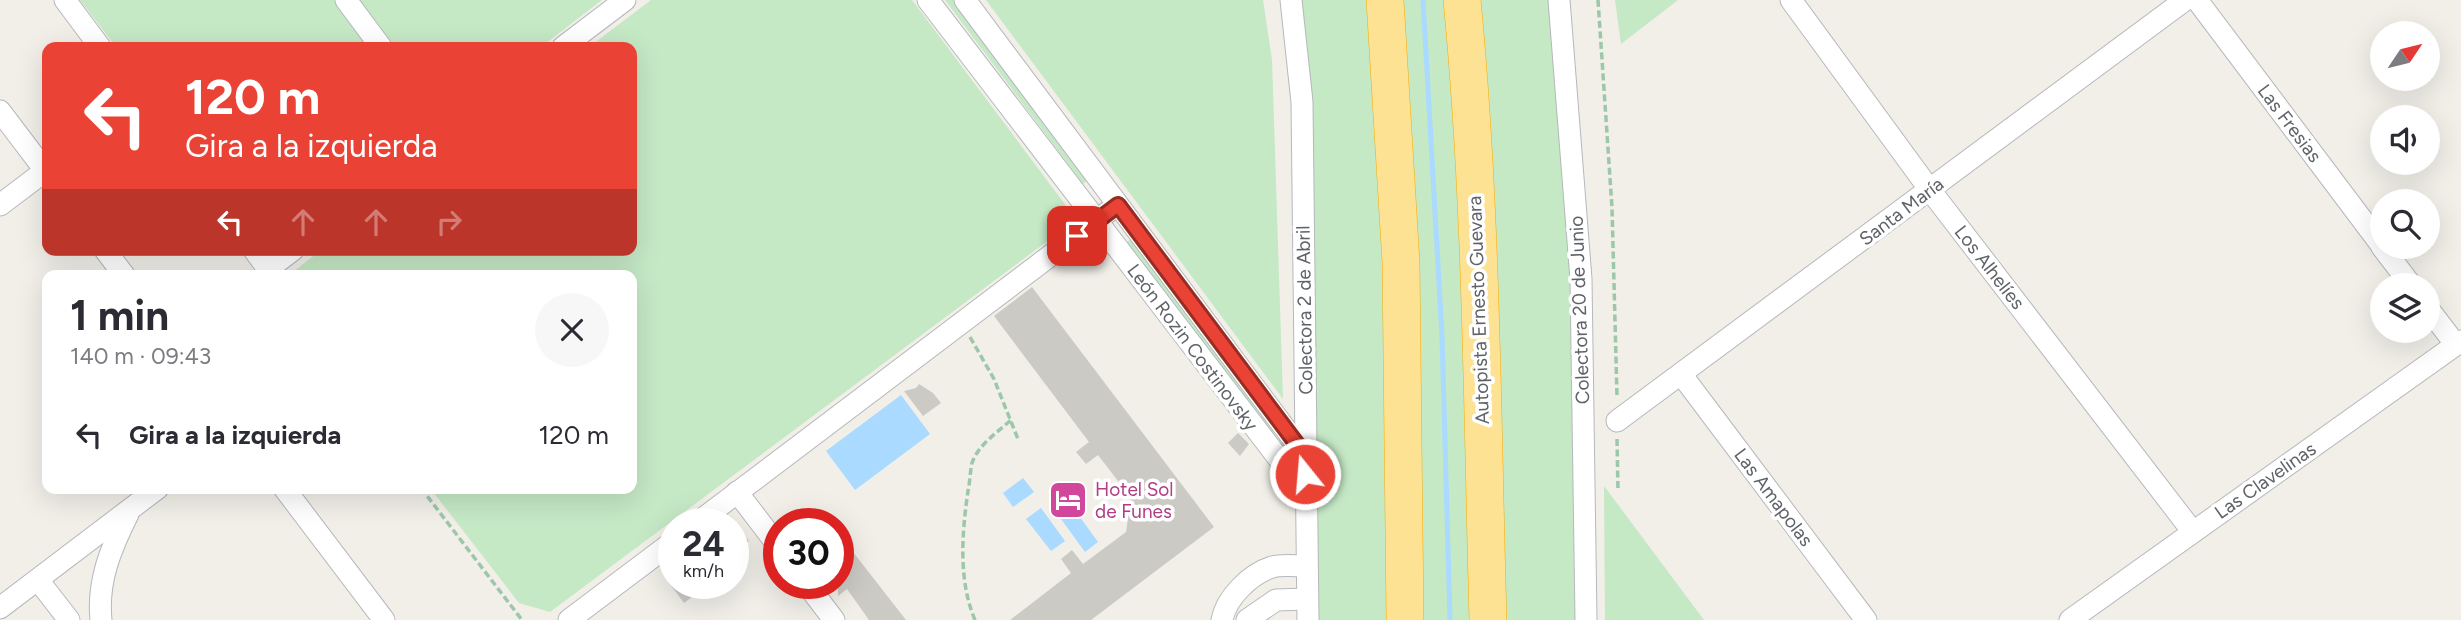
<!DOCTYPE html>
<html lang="es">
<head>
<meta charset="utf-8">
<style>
  :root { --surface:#fff; --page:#f7f7f7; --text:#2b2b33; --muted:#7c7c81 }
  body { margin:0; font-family:Figtree,sans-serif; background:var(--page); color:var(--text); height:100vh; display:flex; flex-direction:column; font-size:26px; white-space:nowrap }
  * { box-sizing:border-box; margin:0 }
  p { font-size:23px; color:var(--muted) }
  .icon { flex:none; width:38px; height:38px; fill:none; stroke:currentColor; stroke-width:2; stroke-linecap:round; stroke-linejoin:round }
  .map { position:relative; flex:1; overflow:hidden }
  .drawer { position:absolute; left:42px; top:270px; width:595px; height:224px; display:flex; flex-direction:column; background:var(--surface); border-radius:14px; box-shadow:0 7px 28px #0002 }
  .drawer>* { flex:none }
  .top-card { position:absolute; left:42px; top:42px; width:595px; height:214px; border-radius:14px; box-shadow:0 7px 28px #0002; background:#ea4335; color:#fff; overflow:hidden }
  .needle { width:46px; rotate:55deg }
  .buttons { position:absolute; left:2370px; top:21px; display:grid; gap:14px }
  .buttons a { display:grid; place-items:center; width:70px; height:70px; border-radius:50%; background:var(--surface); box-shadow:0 7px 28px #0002; font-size:35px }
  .speed { position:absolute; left:658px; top:508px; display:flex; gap:14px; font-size:35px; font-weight:700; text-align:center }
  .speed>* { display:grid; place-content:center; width:91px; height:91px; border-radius:50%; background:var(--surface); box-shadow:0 7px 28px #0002; line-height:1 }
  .speed small { font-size:18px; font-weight:400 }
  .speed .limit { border:10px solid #d22; background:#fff; color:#111 }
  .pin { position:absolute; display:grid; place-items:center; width:60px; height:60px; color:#fff; margin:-30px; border-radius:14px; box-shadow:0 4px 10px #0006 }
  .me { position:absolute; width:77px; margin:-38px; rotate:343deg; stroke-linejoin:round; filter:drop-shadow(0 0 5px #0008) }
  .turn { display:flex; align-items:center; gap:24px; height:147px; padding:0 28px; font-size:32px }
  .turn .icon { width:91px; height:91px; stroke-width:2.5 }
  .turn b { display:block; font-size:49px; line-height:60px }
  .lanes { display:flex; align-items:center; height:66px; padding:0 28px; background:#0003; justify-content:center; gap:35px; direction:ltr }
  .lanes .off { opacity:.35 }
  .round { display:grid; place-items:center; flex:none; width:74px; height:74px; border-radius:37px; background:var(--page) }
  .summary { display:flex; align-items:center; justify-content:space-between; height:119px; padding:0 28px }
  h1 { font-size:42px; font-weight:700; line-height:52px }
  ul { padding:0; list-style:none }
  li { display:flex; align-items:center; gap:21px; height:91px; padding:0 28px }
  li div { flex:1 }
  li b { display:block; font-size:26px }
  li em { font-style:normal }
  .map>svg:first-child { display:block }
  .green { fill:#c5e8c5 }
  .water { fill:#aadaff }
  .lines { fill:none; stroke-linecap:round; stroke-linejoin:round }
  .stream { stroke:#aadaff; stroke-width:5 }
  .building { fill:#cccac5 }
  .street-casing { stroke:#b5b8bc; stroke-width:23 }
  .highway-casing { stroke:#f9ab00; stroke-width:38 }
  .path { stroke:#9cc7a9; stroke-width:3.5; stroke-dasharray:7 3.5; stroke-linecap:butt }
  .street { stroke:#fff; stroke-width:21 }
  .highway { stroke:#fde293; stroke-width:37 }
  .route-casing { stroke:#982c22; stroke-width:18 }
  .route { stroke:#ea4335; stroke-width:12 }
  .labels { text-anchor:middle; stroke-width:7; stroke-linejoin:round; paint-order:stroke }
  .street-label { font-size:19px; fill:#5f6368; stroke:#fff }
  .hotel-label { font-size:19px; fill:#b23c85; stroke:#fff; text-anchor:start }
</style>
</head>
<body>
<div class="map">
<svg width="2461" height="620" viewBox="0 0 2461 620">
  <rect width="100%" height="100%" fill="#f1efe8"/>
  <!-- green -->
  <g class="green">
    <path d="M80 0H602L541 47H116Z"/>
    <path d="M651 0H912L1067 207 1065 228 550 612 519 603 430 488H632V275H289L321 250H632V47H589Z"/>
    <path d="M945 0H954L1089 179 1083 184Z"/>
    <path d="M986 0H1263L1272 60 1283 399Z"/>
    <path d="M1291 0H1559L1586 620H1308Z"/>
    <path d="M1615 0H1678L1621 44Z"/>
    <path d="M1132 238 1277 429 1271 433 1126 243Z"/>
    <path d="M1604 486 1704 620H1605Z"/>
  </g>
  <!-- water -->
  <g class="water">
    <path d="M901 395 930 434 855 490 826 451Z"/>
    <path d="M1023 478 1034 492 1013 507 1003 493Z"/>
    <path d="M1069 502 1098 542 1085 552 1056 512Z"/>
    <path d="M1041 508 1065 541 1051 551 1026 519Z"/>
  </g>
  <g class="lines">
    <!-- stream -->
    <path class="stream" d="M1423 0 1442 336 1450 620"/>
  </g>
  <!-- building -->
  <g class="building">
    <path d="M1032 287 1214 527 1091 620H1010L1071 573 1061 559 1072 550 1083 564 1126 532 1131 498 1098 455 1086 464 1076 452 1089 442 994 316Z"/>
    <path d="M919 384 933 393 941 403 923 416 904 391 916 388Z"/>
    <path d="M1238 433 1249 444 1240 456 1228 443Z"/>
    <path d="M733 520 749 541 733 553Z"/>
    <path d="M838 545 847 556 853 552 906 620H869L847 589 838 596Z"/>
    <path d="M669 583H711L684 603Z"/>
  </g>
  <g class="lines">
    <defs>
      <g id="street">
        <path d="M65 0 100 47"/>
        <path d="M346 0 381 47"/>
        <path d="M928 0 1305 493"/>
        <path d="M965 0 1305 455"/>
        <path d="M1291 0 1302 102 1308 620"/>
        <path d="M1559 0 1581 279 1586 620"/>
        <path d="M1791 0 1930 190 2193 532"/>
        <path d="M2197 0 2382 246"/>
        <path d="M563 47 625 0"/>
        <path d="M0 111 47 173"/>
        <path d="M0 205 45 171"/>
        <path d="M2382 247 2411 285"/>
        <path d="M105 250 124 275"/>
        <path d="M254 250 268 269 293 250"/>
        <path d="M2427 307 2456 345"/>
        <path d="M1681 374 1866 620"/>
        <path d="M1617 421 2185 0"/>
        <path d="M284 488 384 620"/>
        <path d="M737 492 779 547"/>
        <path d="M697 523 1108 212"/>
        <path d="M38 580 69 620"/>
        <path d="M806 583 834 620"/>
        <path d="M0 608 158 488"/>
        <path d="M101 620C97 581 111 548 128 514"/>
        <path d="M569 620 674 541"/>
        <path d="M1222 620C1226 598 1250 574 1272 567 1282 564 1295 566 1306 566"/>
        <path d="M1247 620 1276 600 1307 599"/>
        <path d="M2070 620 2461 341"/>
      </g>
      <g id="highway">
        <path d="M1385 0 1401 263 1405 620"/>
        <path d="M1462 0C1482 206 1482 413 1488 620"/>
      </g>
    </defs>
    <!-- street casing -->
    <use href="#street" class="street-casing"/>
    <!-- highway casing -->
    <use href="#highway" class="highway-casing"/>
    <!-- path -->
    <g class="path">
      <path d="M1598 0 1612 208 1617 396"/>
      <path d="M970 337 994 379 1018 439"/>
      <path d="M1617 439 1618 491"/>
      <path d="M421 488 522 620"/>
      <path d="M975 620C958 580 962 532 968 491 970 482 970 472 972 463 978 445 998 432 1012 419"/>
    </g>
    <!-- street -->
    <use href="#street" class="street"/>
    <!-- highway -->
    <use href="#highway" class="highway"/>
  </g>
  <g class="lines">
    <defs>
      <path id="route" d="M1077 236 1118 205 1305 455V474"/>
    </defs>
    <!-- route casing -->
    <use href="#route" class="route-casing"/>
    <!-- route -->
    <use href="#route" class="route"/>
  </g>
  <!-- icons -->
  <defs>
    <symbol id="hotel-square" viewBox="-11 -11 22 22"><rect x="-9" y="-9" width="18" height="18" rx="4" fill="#d1479c" stroke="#fff"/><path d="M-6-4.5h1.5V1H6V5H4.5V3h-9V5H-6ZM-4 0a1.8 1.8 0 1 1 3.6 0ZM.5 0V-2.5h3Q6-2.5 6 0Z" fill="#fff"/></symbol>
  </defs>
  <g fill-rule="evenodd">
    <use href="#hotel-square" x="1046" y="478" width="44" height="44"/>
  </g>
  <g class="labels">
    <!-- street labels -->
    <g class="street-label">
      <text transform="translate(2290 123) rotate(53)" y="7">Las Fresias</text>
      <text transform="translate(1901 211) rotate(-37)" y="7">Santa María</text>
      <text transform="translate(1990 267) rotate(52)" y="7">Los Alhelíes</text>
      <text transform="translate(1304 310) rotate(-91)" y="7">Colectora 2 de Abril</text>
      <text transform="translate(1478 310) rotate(-92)" y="7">Autopista Ernesto Guevara</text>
      <text transform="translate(1579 310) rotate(-92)" y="7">Colectora 20 de Junio</text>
      <text transform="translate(1193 347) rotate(53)" y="7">León Rozin Costinovsky</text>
      <text transform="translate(2265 480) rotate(-35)" y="7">Las Clavelinas</text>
      <text transform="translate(1774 497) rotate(53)" y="7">Las Amapolas</text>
    </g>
    <!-- hotel labels -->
    <g class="hotel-label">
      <text x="1095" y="496">Hotel Sol<tspan x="1095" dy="22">de Funes</tspan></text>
    </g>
  </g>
</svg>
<div class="buttons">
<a><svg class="needle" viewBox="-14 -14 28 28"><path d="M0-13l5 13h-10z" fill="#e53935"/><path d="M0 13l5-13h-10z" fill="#7c7c81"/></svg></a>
<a><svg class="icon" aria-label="sound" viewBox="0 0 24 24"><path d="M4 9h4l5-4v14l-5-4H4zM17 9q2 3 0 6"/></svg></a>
<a><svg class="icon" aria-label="search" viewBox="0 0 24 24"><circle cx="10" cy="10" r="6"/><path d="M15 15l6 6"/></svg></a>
<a><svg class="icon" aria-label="layers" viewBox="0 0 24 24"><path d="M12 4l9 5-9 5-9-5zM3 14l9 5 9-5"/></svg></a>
</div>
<div class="speed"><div>24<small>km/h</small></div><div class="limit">30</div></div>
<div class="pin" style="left:1077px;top:236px;background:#d93025"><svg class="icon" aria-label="arrive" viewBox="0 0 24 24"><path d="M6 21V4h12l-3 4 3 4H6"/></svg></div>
<svg class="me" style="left:1305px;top:474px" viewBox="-20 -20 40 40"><circle r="17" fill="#ea4335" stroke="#fff" stroke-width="3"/><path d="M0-11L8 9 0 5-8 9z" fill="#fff"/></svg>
<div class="top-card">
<div class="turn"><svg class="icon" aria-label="left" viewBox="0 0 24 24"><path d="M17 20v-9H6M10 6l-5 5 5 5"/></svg><div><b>120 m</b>Gira a la izquierda</div></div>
<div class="lanes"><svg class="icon" aria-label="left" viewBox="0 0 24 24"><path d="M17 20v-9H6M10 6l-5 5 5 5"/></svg><svg class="icon off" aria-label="ahead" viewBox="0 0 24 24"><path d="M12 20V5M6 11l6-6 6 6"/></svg><svg class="icon off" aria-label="ahead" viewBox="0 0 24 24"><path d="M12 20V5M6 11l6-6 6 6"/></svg><svg class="icon off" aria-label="right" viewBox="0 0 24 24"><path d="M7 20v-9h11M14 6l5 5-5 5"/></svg></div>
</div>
<section class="drawer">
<div class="summary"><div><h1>1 min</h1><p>140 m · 09:43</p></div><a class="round"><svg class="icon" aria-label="close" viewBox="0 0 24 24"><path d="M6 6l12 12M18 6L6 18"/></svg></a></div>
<ul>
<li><svg class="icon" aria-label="left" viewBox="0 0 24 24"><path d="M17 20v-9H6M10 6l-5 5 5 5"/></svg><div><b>Gira a la izquierda</b></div><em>120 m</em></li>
</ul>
</section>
</div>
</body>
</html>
